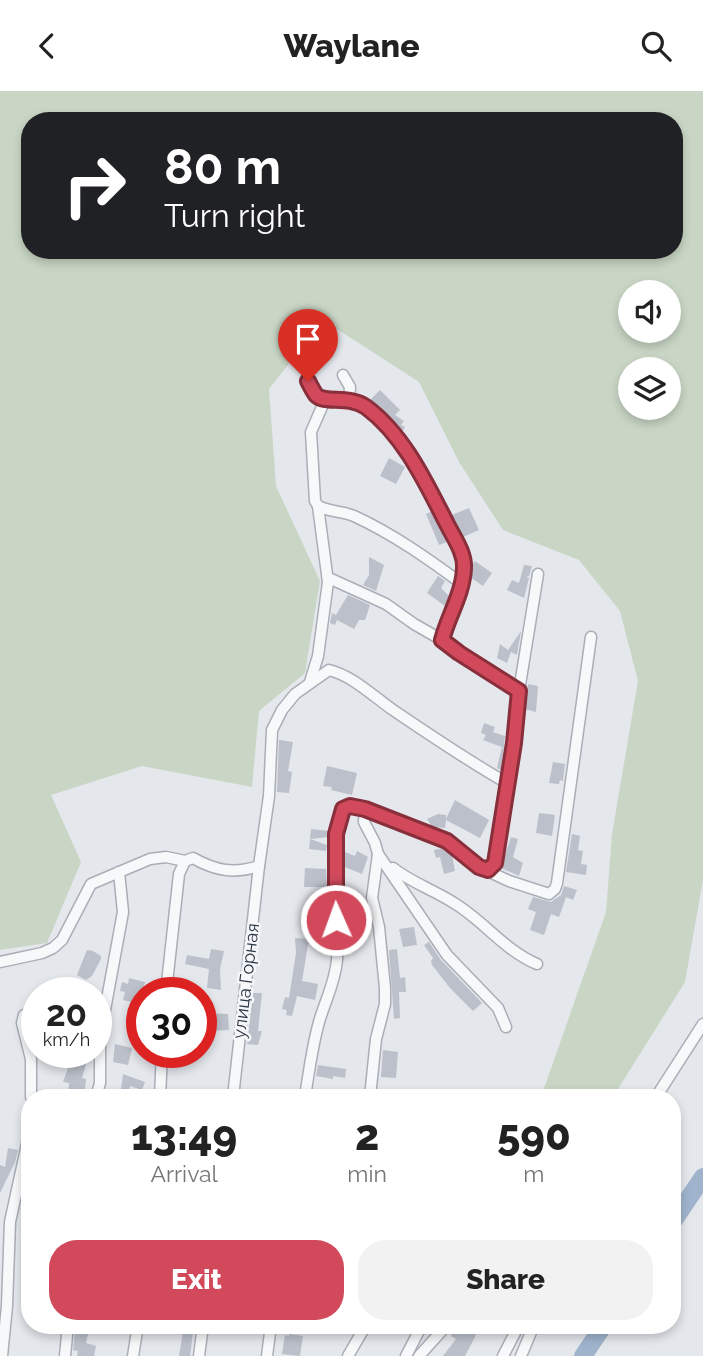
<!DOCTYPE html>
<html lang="en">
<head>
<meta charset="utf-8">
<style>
  :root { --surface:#fff; --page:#f2f2f2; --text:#222; --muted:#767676; --accent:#d1495b }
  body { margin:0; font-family:Raleway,sans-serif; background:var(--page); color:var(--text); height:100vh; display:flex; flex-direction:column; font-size:26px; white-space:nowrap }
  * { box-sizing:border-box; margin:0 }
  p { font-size:23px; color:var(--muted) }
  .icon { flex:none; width:38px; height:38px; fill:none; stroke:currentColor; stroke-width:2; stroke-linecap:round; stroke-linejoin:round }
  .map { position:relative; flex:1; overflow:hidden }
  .panel { position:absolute; left:21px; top:998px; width:660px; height:245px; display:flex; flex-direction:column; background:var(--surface); border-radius:28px; box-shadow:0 4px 10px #0003 }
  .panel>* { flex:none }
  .guide { position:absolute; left:21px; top:21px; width:662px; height:147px; border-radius:28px; box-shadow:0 4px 10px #0003; background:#202124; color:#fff; overflow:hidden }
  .buttons { position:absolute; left:618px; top:189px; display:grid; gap:14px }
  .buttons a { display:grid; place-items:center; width:63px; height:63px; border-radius:50%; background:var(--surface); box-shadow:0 4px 10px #0003; font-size:35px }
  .speed { position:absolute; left:21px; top:886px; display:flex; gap:14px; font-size:35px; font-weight:700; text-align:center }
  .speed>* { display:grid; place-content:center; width:91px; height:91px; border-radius:50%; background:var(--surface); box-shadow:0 4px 10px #0003; line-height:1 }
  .speed small { font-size:18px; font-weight:400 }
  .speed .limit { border:10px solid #d22; background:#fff; color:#111 }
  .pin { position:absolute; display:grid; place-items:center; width:60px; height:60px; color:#fff; margin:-72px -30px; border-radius:50% 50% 50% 0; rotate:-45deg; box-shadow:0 0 7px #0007 }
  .pin .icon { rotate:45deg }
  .me { position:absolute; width:77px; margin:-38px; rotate:358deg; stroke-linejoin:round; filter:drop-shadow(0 0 5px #0008) }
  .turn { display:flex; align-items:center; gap:24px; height:147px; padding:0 28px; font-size:32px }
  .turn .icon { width:91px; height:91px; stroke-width:2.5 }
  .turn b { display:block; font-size:49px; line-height:60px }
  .eta { display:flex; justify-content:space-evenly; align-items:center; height:119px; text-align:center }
  .eta b { font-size:42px; font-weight:800; line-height:49px }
  .primary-button { display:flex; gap:14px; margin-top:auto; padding:14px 28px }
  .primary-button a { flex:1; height:80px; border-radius:28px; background:var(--accent); color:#fff; font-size:28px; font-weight:800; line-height:80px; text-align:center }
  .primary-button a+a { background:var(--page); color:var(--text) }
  header { display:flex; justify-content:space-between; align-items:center; height:91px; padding:0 28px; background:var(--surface); font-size:32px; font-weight:800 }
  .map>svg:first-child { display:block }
  .green { fill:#c9d6c5; fill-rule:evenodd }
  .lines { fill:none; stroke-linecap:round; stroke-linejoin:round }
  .river { stroke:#9fb4cc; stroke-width:18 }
  .building { fill:#bbc0ca }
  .street-casing { stroke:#a9aeb7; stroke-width:13 }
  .street { stroke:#f7f8fa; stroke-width:10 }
  .route-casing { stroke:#882f3b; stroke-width:18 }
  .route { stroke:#d1495b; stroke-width:12 }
  .labels { text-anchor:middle; stroke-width:5; stroke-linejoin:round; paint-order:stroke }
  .street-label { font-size:18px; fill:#2b3445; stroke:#f4f6f9 }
</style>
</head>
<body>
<header><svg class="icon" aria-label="back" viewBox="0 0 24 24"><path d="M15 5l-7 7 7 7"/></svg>Waylane<svg class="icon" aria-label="search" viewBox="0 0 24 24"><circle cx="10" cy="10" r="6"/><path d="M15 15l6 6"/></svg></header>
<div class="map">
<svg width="703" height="1265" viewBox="0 0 703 1265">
  <rect width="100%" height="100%" fill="#e4e7ec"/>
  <!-- green -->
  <path class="green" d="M0 0H703V789L685 891 613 1006H541L606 821 612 743 638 590 620 520 579 469 503 439 459 371 419 291 323 229 269 298 276 395 320 490 305 582 259 620 252 696 142 675 51 704 81 771 47 852 0 859ZM30 30H674V159H30ZM630 201H668V240H630ZM668 278V317H630V278Z"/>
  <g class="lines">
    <!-- river -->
    <g class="river">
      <path d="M672 1132 703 1086"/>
      <path d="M583 1265 604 1234"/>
    </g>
  </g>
  <!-- building -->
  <g class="building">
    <path d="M380 299 400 319 395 324 404 330 401 334 405 336 402 341 370 309Z"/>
    <path d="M389 367 405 376 396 393 380 385Z"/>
    <path d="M469 417 479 439 463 446 452 424Z"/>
    <path d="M433 420 447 451 439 454 426 423Z"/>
    <path d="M369 466 384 474 376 500 363 494 369 484Z"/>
    <path d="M475 470 492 482 483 495 470 486 471 476Z"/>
    <path d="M524 474 532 475 529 485 526 486 529 487 524 507 507 499 512 489 519 492Z"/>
    <path d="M438 485 445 490 441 497 449 505 445 515 427 502Z"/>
    <path d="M348 504 370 514 365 529H359L354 538 337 529 335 534 330 532 332 522 336 524Z"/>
    <path d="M521 540 517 564 511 561 507 572 497 567 500 553 508 559Z"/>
    <path d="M528 593 538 595 536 621 525 618Z"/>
    <path d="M484 632 495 636 493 641 505 645 501 679 497 677 502 656 483 649 486 644 481 642Z"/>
    <path d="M279 649 293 651 288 680 292 681 289 702 277 701Z"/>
    <path d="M553 671 565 673 563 690 560 689 559 693 549 692Z"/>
    <path d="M327 675 357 682 352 704 331 699 332 696 323 695Z"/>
    <path d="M455 709 489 729 480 747 446 729 445 737 432 736 427 728 438 723 446 724V728Z"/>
    <path d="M539 722 555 724 552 745 536 742Z"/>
    <path d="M311 738 329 740 328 746 310 748 327 754 326 760 309 758Z"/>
    <path d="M572 743 580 745 578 759 583 760 581 773 587 774 586 784 566 781Z"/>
    <path d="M511 746 518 748 513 766 523 772 519 785 501 777Z"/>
    <path d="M443 757 452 764 455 780 444 783 440 766 436 767 434 759Z"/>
    <path d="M357 760 368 766 362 783 342 775 345 761 355 765Z"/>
    <path d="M305 777 326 778 327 796H304Z"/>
    <path d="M564 795 577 799 573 809 566 806 559 826 551 823 544 844 530 839 536 821 528 818 533 806 551 811 561 804Z"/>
    <path d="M414 836 417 854 403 856 399 838Z"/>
    <path d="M295 847 309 848 302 890 318 893 315 909 297 905 292 925 286 924 287 919 282 918 285 906 289 907 296 862Z"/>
    <path d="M429 851 441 869 482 912 473 920 450 897 432 874 431 870 433 867 424 854Z"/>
    <path d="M211 858 224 860 220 878 221 899 207 897 209 878 185 873 187 864 209 868Z"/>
    <path d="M397 858 400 887 405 886 406 901H399L400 927 394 928 389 859Z"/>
    <path d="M87 859 93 860 101 865V868L92 885 86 889 77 884Z"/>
    <path d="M129 887 145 891 140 913 123 909 125 901 120 900 122 891 128 893Z"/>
    <path d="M253 902H262L258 940H262L258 954 247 953Z"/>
    <path d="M206 922 228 923 229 939 207 940Z"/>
    <path d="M115 953 132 957 128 974 113 971Z"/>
    <path d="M383 959 398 961 396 987 381 986Z"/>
    <path d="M73 963 85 966 84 970H87L82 987 86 988 84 1006H68L69 992 63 991Z"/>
    <path d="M318 974 346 978 345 987 333 985V988L316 985Z"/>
    <path d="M123 983 145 991 142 999 130 995 127 1006H120Z"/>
    <path d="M8 1057 18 1059 15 1071 0 1102V1074L5 1076Z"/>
    <path d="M76 1234H90L86 1252 96 1255 94 1265H77L78 1260 73 1259Z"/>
    <path d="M184 1234H194L190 1265H179Z"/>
    <path d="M457 1234H467L474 1237 472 1240 476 1244 465 1265H443L456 1248 451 1245Z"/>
    <path d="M289 1243 303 1245 300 1265 282 1263 285 1244 289 1245Z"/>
  </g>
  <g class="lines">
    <defs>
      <g id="street">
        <path d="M343 284 350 296 349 309"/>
        <path d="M308 290C310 294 313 300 316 304 324 313 349 304 366 316 406 345 445 422 463 468 465 497 449 521 442 549L459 562 519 600"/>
        <path d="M325 309 311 341 315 410 318 415C329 421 342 420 354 425 393 443 427 467 461 492"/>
        <path d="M318 415 328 491"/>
        <path d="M310 591 318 565 328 491 331 488 386 513 414 533 442 549"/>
        <path d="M365 717 364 731 375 752 378 763 372 807 379 836 385 897V913L376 948 370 1006"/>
        <path d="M378 763 447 864 498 917 506 936"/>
        <path d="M393 777C412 792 434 799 454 812 484 830 504 859 537 873"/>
        <path d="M488 779 495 772 498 759 519 600 538 483"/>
        <path d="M0 871 42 862 53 857 62 849 91 793 150 768 166 766 185 770 193 767C216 780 234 783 259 775L269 705 272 639 282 619 295 603 329 579C353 585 373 605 393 619 430 644 468 670 507 692"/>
        <path d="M166 901 179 783 185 770"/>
        <path d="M24 924 22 932 31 968V1006"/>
        <path d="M96 1006 100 992V946L123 821 119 781"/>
        <path d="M160 1006 162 961"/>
        <path d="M233 1006 259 775"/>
        <path d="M305 1006C309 981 312 956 319 931 325 910 335 892 337 869 341 822 324 762 343 718L350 715 365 717 447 750 479 776 509 790 549 803 555 798 557 792 591 546"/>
        <path d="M656 1006 703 933"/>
        <path d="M2 1265 7 1215 10 1131 27 1053 30 1021"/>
        <path d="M65 1265 68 1234"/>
        <path d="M133 1265 138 1234"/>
        <path d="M199 1265 203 1234"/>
        <path d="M267 1265 271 1234"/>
        <path d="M348 1265 366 1234"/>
        <path d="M406 1265 419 1240"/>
        <path d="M419 1265 447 1234"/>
        <path d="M503 1265 519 1234"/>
        <path d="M521 1265 534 1234"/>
      </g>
    </defs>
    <!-- street casing -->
    <use href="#street" class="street-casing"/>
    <!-- street -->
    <use href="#street" class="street"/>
  </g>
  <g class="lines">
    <defs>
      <path id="route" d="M308 290C310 294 313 300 316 304 324 313 349 304 366 316 404 344 426 392 447 433 454 447 465 462 464 477 463 503 448 525 442 549L459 562 519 600 514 652 495 772 488 779 479 776 447 750 365 718 350 715 343 718 336 743V829"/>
    </defs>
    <!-- route casing -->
    <use href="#route" class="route-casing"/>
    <!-- route -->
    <use href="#route" class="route"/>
  </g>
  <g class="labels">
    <!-- street labels -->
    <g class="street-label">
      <text transform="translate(246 890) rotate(-83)" y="6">улица Горная</text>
    </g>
  </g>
</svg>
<div class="buttons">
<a><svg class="icon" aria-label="sound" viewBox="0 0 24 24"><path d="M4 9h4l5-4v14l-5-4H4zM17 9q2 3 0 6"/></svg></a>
<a><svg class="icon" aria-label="layers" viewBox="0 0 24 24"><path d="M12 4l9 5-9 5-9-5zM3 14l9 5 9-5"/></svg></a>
</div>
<div class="speed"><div>20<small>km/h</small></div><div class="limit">30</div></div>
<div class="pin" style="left:308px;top:290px;background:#d93025"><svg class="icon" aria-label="arrive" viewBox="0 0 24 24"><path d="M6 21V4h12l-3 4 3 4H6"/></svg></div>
<svg class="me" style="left:336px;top:829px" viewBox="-20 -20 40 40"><circle r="17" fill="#d1495b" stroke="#fff" stroke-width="3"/><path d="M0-11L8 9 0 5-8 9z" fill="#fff"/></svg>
<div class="guide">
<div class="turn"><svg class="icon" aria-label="right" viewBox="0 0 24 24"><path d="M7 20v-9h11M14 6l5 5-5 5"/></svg><div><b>80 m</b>Turn right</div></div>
</div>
<section class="panel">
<div class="eta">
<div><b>13:49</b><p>Arrival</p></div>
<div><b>2</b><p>min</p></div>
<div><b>590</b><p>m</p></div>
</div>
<div class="primary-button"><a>Exit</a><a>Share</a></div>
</section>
</div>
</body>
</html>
